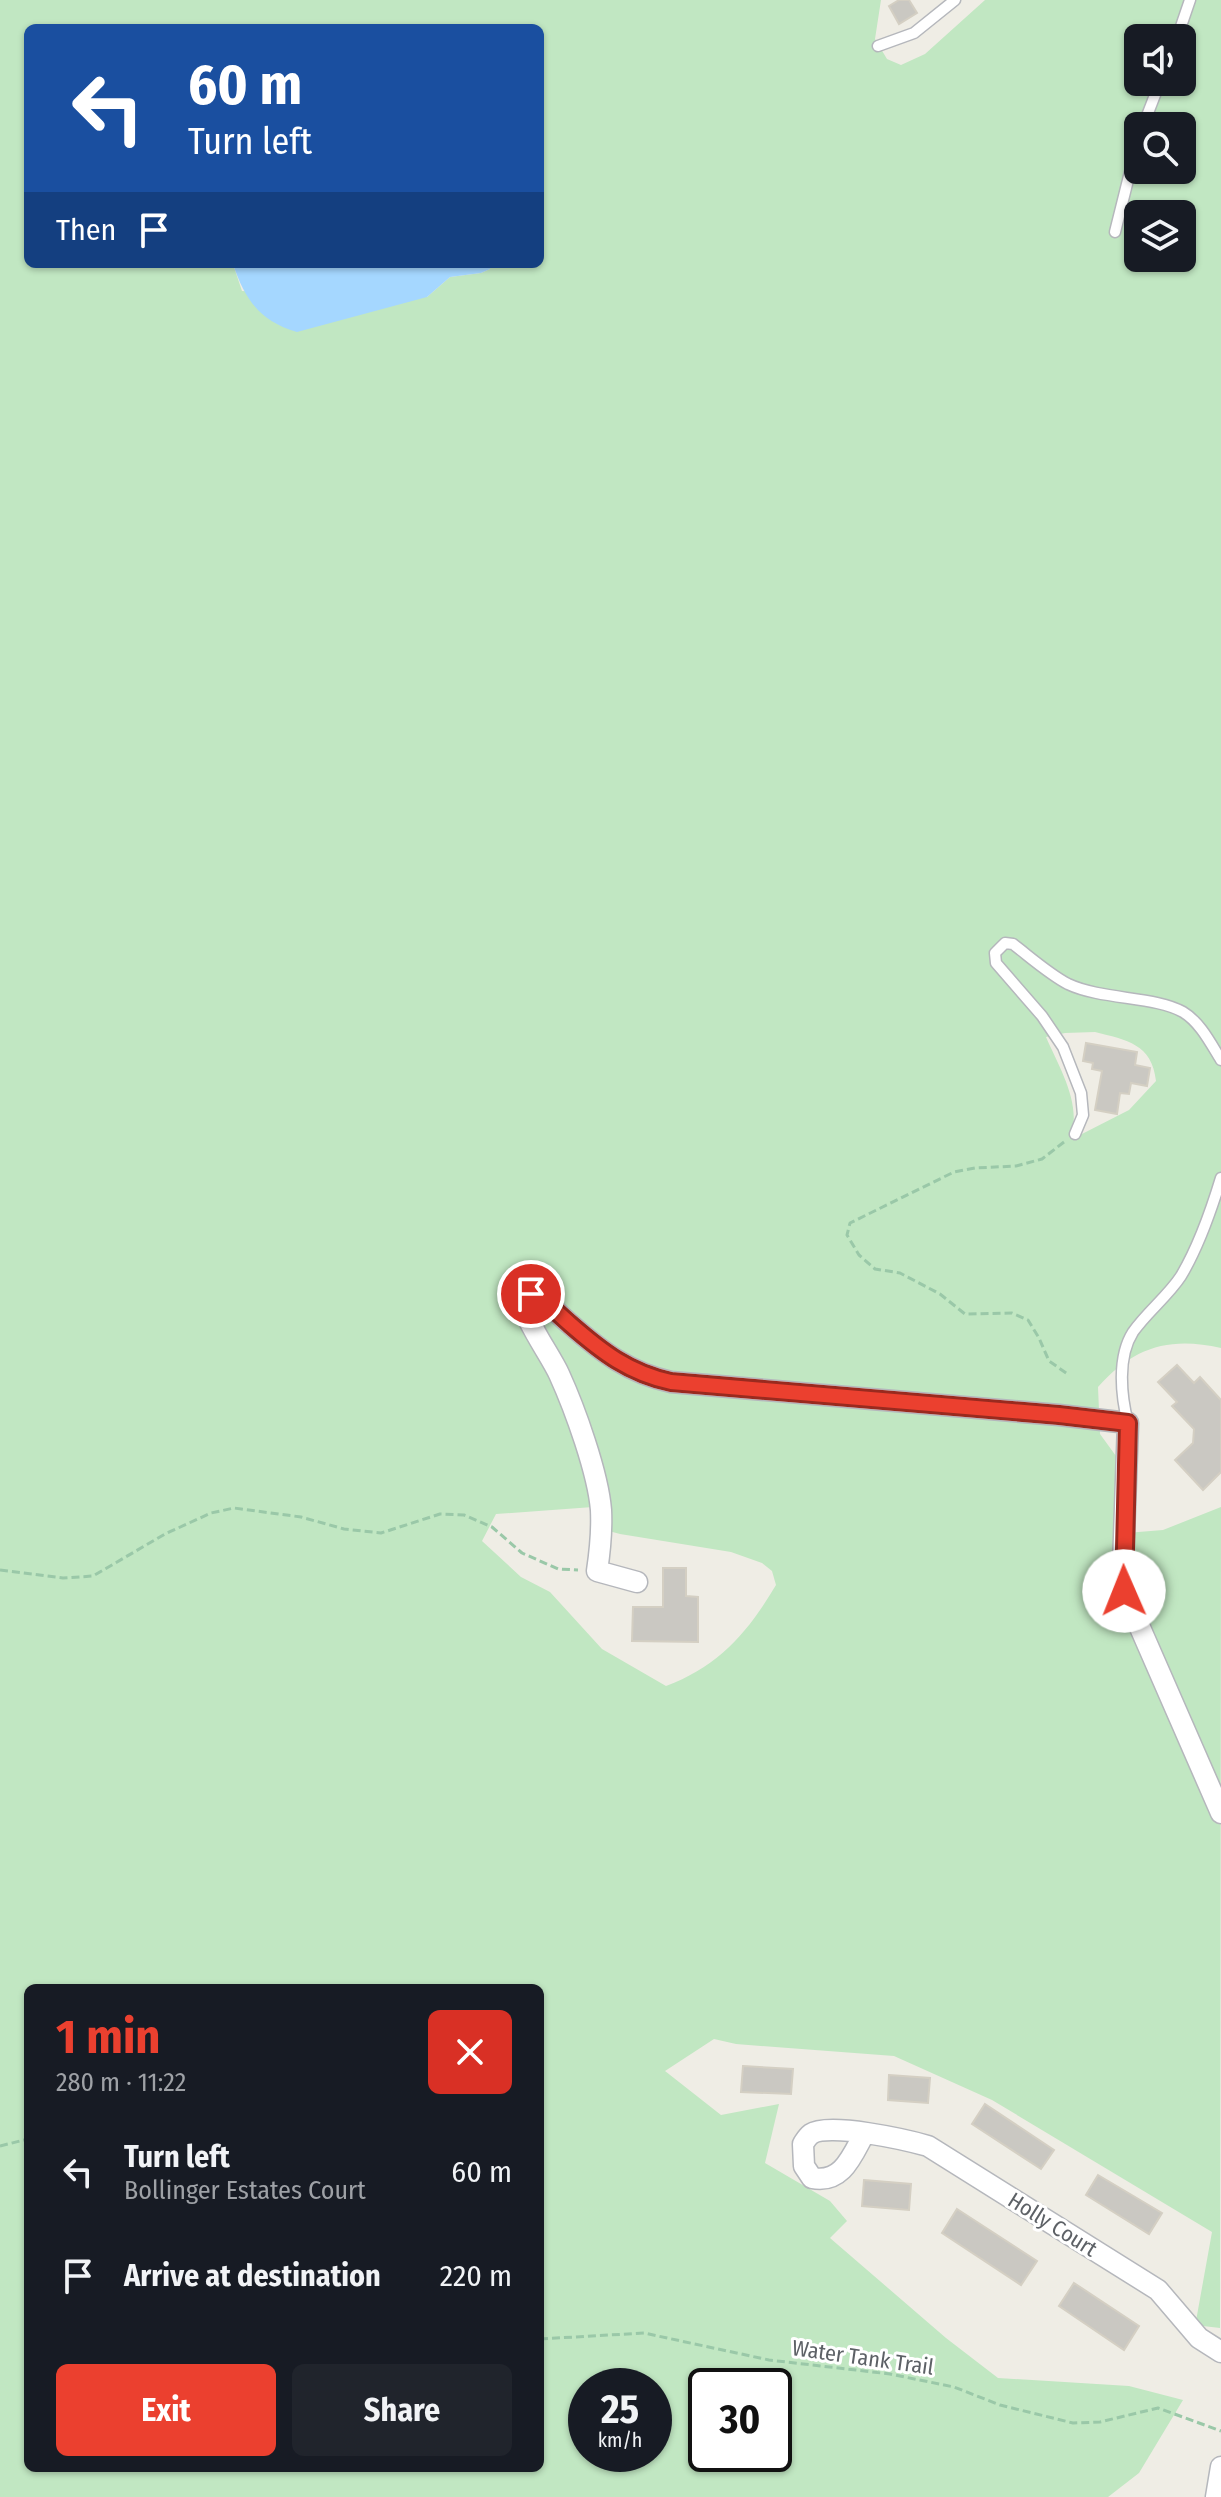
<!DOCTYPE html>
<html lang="en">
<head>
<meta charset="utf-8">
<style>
  :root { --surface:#171b24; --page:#20242c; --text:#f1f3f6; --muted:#9ea1a6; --accent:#eb402f }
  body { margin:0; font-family:"Fira Sans Condensed",sans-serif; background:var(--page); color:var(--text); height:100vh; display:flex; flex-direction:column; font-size:30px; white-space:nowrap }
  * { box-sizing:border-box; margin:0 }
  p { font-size:26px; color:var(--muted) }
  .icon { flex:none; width:44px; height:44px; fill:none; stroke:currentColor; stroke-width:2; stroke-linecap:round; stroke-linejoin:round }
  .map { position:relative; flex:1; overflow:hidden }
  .drawer { position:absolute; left:24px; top:1984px; width:520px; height:488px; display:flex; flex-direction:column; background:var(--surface); border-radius:12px; box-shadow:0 2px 6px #0004 }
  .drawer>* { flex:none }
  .hud { position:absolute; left:24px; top:24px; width:520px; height:244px; border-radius:12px; box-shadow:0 2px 6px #0004; background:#1a4fa0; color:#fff; overflow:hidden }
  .fabs { position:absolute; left:1124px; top:24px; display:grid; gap:16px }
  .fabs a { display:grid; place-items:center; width:72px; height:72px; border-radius:12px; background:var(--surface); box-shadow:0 2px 6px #0004; font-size:40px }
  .speed { position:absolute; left:568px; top:2368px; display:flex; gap:16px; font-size:40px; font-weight:700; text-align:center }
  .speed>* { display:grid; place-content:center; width:104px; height:104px; border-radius:50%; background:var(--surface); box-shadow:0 2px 6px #0004; line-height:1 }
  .speed small { font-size:20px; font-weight:400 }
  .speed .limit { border:4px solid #111; border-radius:12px; background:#fff; color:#111 }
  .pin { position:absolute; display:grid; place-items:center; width:68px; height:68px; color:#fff; margin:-34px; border:4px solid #fff; border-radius:50%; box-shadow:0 2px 8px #0007 }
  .me { position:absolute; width:88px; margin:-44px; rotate:359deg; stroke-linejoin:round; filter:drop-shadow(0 0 6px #0008) }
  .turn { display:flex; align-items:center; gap:28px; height:168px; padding:0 32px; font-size:36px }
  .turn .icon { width:104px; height:104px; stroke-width:2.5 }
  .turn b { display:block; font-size:56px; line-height:68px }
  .then { display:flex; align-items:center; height:76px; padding:0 32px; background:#0003; gap:16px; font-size:30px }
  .round { display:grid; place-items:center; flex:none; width:84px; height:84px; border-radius:12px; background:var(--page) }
  .summary { display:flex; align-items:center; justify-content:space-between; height:136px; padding:0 32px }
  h1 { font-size:48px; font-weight:700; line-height:60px; color:var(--accent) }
  .button { display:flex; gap:16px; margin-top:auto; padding:16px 32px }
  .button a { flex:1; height:92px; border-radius:12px; background:var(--accent); color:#fff; font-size:32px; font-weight:700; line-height:92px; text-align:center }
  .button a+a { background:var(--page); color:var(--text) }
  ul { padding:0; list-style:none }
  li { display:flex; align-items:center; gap:24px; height:104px; padding:0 32px }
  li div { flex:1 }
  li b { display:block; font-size:30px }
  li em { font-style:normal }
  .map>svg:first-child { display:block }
  .green { fill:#c1e7c2; fill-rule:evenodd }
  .water { fill:#a5d7ff }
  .building { fill:#cac8c2; stroke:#d4cfc3; stroke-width:2 }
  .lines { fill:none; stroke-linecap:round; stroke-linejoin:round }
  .service-casing { stroke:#b5b7bc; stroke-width:13 }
  .minor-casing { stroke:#b5b7bc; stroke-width:23 }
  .path { stroke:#9ac8a8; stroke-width:3; stroke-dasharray:8 4; stroke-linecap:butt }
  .service { stroke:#fff; stroke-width:10 }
  .minor { stroke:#fff; stroke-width:20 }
  .route-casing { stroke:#992a1f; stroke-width:20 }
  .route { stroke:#eb402f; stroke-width:14 }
  .labels { text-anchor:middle; stroke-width:6; stroke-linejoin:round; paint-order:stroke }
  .street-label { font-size:22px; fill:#5d6166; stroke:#fff }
</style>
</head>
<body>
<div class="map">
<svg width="1221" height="2497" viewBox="0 0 1221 2497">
  <rect width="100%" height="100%" fill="#efede5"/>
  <!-- green -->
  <path class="green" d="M0 0H881L875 39 887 59 901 65 925 54 985 0H1221V1348C1170 1336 1133 1347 1098 1387L1100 1434 1116 1456 1114 1534 1163 1530 1221 1507 1220 2328 1203 2326 1196 2321 1212 2232 992 2100 894 2056 736 2044 714 2039 665 2071 721 2115 779 2104 765 2163 830 2201 847 2221 830 2238 946 2338 998 2378 1129 2386 1183 2400 1139 2473 1108 2497H0ZM28 28H540V264H490V269L481 273 450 277 427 297 242 291 233 264H28ZM1138 38H1182V82H1138ZM1138 126H1182V170H1138ZM1138 214H1182V258H1138ZM1095 1032C1127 1040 1152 1044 1156 1081L1129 1110 1080 1135 1073 1128C1078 1097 1058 1065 1046 1037L1065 1033ZM593 1507 594 1527 620 1534 731 1552 762 1563 772 1571 776 1585C748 1632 719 1666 666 1686L602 1649 550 1592 521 1577 482 1541 496 1514ZM28 1988H540V2468H28ZM586 2386H654V2454H586ZM706 2386H774V2454H706Z"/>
  <!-- water -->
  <path class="water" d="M233 264H490V269L481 273 450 277 427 297 297 332C260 321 245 300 233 264Z"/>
  <!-- building -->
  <g class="building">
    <path d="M899 0H909L917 13 899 24 889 6Z"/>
    <path d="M1086 1043 1137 1052 1135 1065 1150 1068 1147 1086 1131 1083 1129 1094 1120 1093 1117 1114 1095 1110 1102 1071 1092 1069 1093 1063 1083 1061Z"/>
    <path d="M1177 1365 1194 1383 1200 1377 1221 1400V1472L1203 1490 1175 1460 1193 1443 1194 1429 1172 1406 1177 1402 1158 1382Z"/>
    <path d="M663 1568H686V1596L698 1597V1642L632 1641 633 1607H663Z"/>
    <path d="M743 2066 793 2069 791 2094 741 2092Z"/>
    <path d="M889 2075 930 2078 928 2103 888 2100Z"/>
    <path d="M985 2104 1054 2150 1041 2169 972 2124Z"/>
    <path d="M1098 2175 1162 2213 1149 2234 1086 2195Z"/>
    <path d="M864 2180 911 2184 909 2210 862 2206Z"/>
    <path d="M957 2209 1037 2261 1021 2285 942 2233Z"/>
    <path d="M1074 2283 1139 2326 1124 2350 1059 2306Z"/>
  </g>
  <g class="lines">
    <defs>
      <g id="service">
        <path d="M1177 38 1190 0"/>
        <path d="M878 46 914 33 955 0"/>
        <path d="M1143 126 1160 82"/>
        <path d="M1115 232 1138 140"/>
        <path d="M1075 1134 1083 1115 1081 1093 1063 1047 1042 1016 996 963 995 953 1005 943 1013 944C1030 957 1049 974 1068 984 1102 1000 1155 996 1183 1012 1200 1022 1211 1044 1221 1060"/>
        <path d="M1128 1423C1121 1396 1117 1357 1133 1332 1147 1312 1168 1296 1181 1276 1199 1246 1211 1211 1221 1178"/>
      </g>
      <g id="minor">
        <path d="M637 1582 597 1571C600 1551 602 1530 601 1510 598 1473 575 1409 559 1374 550 1354 521 1316 523 1298L531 1294C547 1301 557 1313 570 1324 602 1352 629 1373 671 1382L1059 1415 1128 1423 1123 1564 1124 1591 1221 1813"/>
        <path d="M864 2134C852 2156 842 2184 812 2178L804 2166 803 2144C805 2141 807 2137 811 2134 828 2122 907 2140 928 2146L1158 2290 1199 2338 1221 2352"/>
        <path d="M1216 2497 1221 2467"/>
      </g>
    </defs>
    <!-- service casing -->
    <use href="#service" class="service-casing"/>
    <!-- minor casing -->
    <use href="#minor" class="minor-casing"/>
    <!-- path -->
    <g class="path">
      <path d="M1064 1142 1042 1159 1016 1166 975 1168 954 1172 850 1223 847 1235 859 1255 875 1269 900 1273 940 1294 965 1314 1012 1313 1028 1320 1039 1338 1049 1361 1069 1375"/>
      <path d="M0 1570 63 1578 93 1576 165 1534 211 1513 234 1508 301 1517 344 1529 381 1533 440 1514 464 1515 492 1527 522 1553 558 1569 578 1570"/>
      <path d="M0 2146 28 2139"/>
      <path d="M540 2339 644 2333 769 2360 890 2374 954 2387 1000 2405 1073 2423 1100 2422 1158 2408 1221 2431"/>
    </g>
    <!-- service -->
    <use href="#service" class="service"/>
    <!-- minor -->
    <use href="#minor" class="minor"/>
  </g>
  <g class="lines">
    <defs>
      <path id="route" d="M531 1294C547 1301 557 1313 570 1324 602 1352 629 1373 671 1382L1059 1415 1128 1423 1124 1591"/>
    </defs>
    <!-- route casing -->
    <use href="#route" class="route-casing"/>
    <!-- route -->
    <use href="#route" class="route"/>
  </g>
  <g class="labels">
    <!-- street labels -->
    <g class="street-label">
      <text transform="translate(1053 2224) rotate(32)" y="8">Holly Court</text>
      <text transform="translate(863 2357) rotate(8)" y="8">Water Tank Trail</text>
    </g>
  </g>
</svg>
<div class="fabs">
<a><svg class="icon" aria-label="sound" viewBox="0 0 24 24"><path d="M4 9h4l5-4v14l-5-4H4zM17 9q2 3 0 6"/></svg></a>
<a><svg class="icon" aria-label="search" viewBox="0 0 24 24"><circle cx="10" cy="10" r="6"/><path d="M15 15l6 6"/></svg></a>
<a><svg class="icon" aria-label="layers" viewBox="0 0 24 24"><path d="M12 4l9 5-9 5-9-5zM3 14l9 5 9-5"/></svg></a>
</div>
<div class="speed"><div>25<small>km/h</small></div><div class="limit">30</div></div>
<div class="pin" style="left:531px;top:1294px;background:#d93025"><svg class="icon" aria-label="arrive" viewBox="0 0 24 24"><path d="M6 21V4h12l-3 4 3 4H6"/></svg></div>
<svg class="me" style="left:1124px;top:1591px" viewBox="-20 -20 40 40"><circle r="19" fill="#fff"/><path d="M0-13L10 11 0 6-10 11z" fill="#eb402f"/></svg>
<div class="hud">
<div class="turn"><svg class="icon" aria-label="left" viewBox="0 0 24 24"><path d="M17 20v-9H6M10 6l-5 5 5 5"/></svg><div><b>60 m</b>Turn left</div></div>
<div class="then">Then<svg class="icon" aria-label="arrive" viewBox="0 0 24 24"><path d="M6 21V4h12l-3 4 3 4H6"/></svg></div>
</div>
<section class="drawer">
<div class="summary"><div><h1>1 min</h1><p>280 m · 11:22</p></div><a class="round" style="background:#d93025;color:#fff"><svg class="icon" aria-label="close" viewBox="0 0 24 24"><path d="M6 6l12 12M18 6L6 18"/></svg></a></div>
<ul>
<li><svg class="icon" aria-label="left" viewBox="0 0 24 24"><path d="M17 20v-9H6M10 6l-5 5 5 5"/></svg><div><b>Turn left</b><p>Bollinger Estates Court</p></div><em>60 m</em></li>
<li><svg class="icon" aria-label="arrive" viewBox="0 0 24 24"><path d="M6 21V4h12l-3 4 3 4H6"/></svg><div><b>Arrive at destination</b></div><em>220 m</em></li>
</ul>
<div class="button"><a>Exit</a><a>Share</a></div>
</section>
</div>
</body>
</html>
